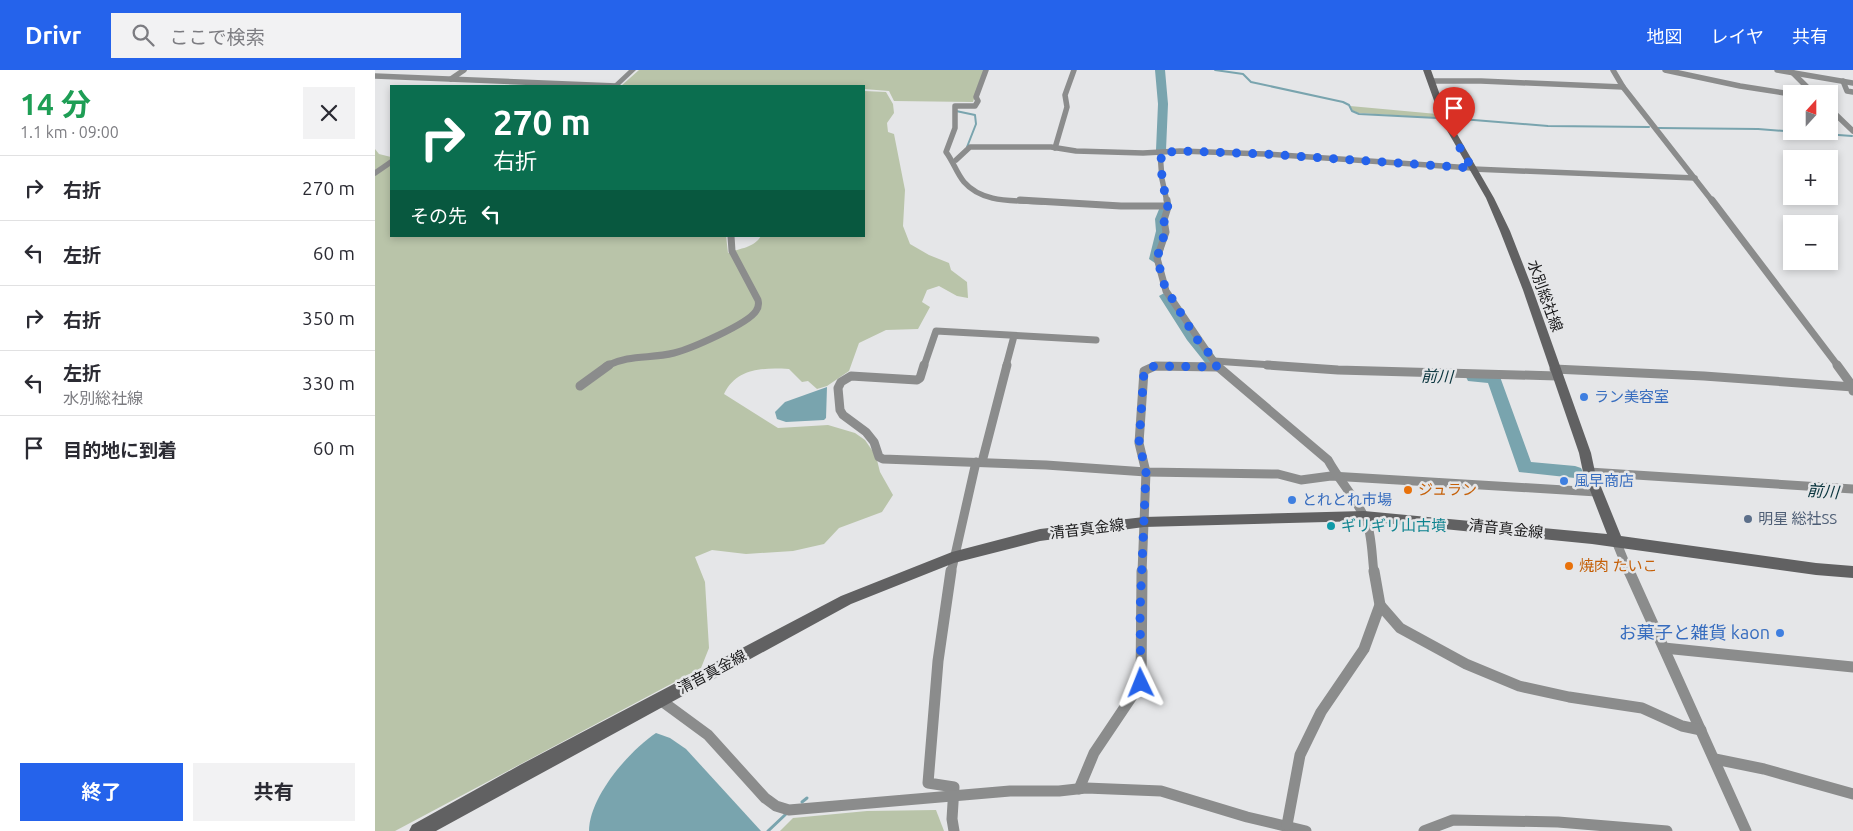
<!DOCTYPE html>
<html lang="ja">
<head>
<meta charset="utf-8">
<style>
  :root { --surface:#fff; --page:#f2f2f3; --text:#2b2b33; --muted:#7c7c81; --line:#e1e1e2; --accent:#2563eb }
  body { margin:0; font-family:Ubuntu,"Noto Sans JP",sans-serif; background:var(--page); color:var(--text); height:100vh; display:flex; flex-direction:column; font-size:19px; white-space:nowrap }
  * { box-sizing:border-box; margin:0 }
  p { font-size:16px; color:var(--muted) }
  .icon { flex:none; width:28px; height:28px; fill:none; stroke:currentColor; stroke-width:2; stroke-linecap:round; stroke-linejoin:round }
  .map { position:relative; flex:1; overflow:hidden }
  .side { display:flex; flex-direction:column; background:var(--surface); width:375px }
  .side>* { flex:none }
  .guide { position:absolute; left:15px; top:15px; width:475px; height:152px; border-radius:0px; box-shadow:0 2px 8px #0003; background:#0b6e4f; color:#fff; overflow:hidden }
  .needle { width:32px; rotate:21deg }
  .tools { position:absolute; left:1408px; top:15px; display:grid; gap:10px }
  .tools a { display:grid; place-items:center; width:55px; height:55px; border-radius:0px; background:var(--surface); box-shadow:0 2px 8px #0003; font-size:25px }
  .pin { position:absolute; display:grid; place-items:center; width:42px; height:42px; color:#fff; margin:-51px -21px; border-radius:50% 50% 50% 0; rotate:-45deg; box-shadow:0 0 5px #0007 }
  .pin .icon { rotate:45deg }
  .me { position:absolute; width:55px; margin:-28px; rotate:358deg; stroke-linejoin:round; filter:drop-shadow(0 0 4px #0008) }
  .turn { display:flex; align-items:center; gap:18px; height:105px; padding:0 20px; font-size:22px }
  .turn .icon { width:65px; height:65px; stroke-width:2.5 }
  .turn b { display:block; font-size:35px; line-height:42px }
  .then { display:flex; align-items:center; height:48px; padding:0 20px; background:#0003; gap:10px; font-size:19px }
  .round { display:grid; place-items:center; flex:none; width:52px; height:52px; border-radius:0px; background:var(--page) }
  .headline { display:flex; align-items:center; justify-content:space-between; height:85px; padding:0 20px }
  h1 { font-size:30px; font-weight:700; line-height:38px; color:#1e9e55 }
  .action { display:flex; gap:10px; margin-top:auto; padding:10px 20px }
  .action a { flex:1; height:58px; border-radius:0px; background:var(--accent); color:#fff; font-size:20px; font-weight:700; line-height:58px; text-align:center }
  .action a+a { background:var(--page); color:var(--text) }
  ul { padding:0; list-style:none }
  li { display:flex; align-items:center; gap:15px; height:65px; padding:0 20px; border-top:1px solid var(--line) }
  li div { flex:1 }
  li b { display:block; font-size:19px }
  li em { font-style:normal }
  header { display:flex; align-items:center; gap:30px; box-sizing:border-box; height:70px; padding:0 25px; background:var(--accent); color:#fff }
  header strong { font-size:24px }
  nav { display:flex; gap:28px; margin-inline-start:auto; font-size:18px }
  .search { width:350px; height:45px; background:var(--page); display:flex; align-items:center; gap:12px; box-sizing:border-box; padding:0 18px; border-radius:0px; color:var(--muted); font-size:19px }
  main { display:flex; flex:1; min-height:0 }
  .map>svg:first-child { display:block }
  .green { fill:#b9c4a9 }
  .water { fill:#79a4ae }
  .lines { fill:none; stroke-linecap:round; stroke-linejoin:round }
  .stream-far1 { stroke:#79a4ae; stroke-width:2 }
  .stream { stroke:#79a4ae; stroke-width:3 }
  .river { fill:#79a4ae; fill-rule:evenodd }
  .minor-far3 { stroke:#8b8c8c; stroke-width:5.5 }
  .minor-far2 { stroke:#8b8c8c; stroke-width:7 }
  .minor-far1 { stroke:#8b8c8c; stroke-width:9 }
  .minor { stroke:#8b8c8c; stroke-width:11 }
  .tertiary { fill:#8b8c8c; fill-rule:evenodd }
  .secondary { fill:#616162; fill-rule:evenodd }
  .route { stroke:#2563eb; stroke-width:9; stroke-dasharray:0 16.2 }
  .shop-dot { fill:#3f7fe0; stroke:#e5e6e8; stroke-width:2 }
  .food-dot { fill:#e8710a; stroke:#e5e6e8; stroke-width:2 }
  .service-dot { fill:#5c6f8a; stroke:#e5e6e8; stroke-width:2 }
  .culture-dot { fill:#0f9aa8; stroke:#e5e6e8; stroke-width:2 }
  .labels { text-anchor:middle; stroke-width:5; stroke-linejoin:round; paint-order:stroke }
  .street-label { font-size:15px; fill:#19191a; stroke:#e5e6e8 }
  .shop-label { font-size:15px; fill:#366cbe; stroke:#e5e6e8; text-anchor:start }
  .food-label { font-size:15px; fill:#c56008; stroke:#e5e6e8; text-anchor:start }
  .service-label { font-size:15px; fill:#4e5e75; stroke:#e5e6e8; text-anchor:start }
  .culture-label { font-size:15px; fill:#0d838f; stroke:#e5e6e8; text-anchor:start }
  .water-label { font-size:16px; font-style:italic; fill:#09343d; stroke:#e5e6e8 }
  .near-shop-label { font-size:18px; fill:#366cbe; stroke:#e5e6e8; text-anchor:end }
</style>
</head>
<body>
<header>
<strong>Drivr</strong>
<div class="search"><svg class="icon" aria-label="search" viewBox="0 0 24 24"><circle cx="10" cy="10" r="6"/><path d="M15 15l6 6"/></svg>ここで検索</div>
<nav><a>地図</a><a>レイヤ</a><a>共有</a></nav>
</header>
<main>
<section class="side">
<div class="headline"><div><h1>14 分</h1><p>1.1 km · 09:00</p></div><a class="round"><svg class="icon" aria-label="close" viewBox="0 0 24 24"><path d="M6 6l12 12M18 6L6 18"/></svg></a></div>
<ul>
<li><svg class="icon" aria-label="right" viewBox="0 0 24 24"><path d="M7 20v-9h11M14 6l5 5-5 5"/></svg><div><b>右折</b></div><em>270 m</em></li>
<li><svg class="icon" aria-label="left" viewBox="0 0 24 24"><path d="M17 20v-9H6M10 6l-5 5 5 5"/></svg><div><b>左折</b></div><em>60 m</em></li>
<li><svg class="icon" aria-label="right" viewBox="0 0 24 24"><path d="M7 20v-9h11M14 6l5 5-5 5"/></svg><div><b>右折</b></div><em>350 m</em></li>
<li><svg class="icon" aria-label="left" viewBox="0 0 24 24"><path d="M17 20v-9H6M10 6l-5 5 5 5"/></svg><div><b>左折</b><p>水別総社線</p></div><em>330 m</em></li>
<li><svg class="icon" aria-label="arrive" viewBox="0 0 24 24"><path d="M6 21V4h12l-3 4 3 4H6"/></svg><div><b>目的地に到着</b></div><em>60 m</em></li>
</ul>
<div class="action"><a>終了</a><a>共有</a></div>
</section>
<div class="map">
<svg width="1478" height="761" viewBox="0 0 1478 761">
  <rect width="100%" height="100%" fill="#e5e6e8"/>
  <!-- green -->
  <g class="green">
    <path d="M264 0H609L598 32 519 31 514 21 489 19V16H246Z"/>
    <path d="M489 21 511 22 518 34 519 43 512 53 513 62 519 64 530 120 528 156 535 174 554 185 574 193 576 200 592 212 593 228 582 226 564 216 552 220 547 232 555 237 543 259 511 260 484 273 474 301 452 316 442 319 433 311 427 312 414 299C389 298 362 297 349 324L403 358 453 355 480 363 490 370 501 386 505 402 518 425 507 442 464 458 449 474 418 481 371 484 337 480 320 487 330 512 334 578 326 598 20 761H0V79L4 84 16 87V166H351L353 183C365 178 379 178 386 166H489Z"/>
    <path d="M975 36 1062 44 1063 48 984 43 978 41Z"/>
    <path d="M561 740 569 761H405L418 748 492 741Z"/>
  </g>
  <!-- water -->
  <g class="water">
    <path d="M452 317 451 348 449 350 411 352 402 349 400 342 410 332Z"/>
    <path d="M281 663 295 668 311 679 386 761H214C214 727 254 681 281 663Z"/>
  </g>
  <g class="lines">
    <!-- stream-far1 -->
    <g class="stream-far1">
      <path d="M840 0 868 4 876 12 968 32 974 35 977 41 984 44 1062 48"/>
      <path d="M581 41 600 45 601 54 592 77"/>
      <path d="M1074 48 1173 56 1274 57"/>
      <path d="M1283 58 1383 59 1477 66"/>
    </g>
    <!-- stream -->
    <g class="stream">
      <path d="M427 732 432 728"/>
      <path d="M393 761 411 744"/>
    </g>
    <!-- river -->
    <g class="river">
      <path d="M780 0H790L793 34 791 80 786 83 781 80 783 34Z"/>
      <path d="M789 136 795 140 792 149 793 161 786 189 780 193 774 189 781 161 780 149 785 137Z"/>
      <path d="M791 222 796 223 822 264 842 289 844 292 842 295H832L812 270 784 226Z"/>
      <path d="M1098 302 1124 304 1156 392 1200 396 1206 398 1208 402 1206 406 1200 408 1144 402 1113 313 1093 311 1091 307 1093 303Z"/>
    </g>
    <!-- minor-far3 -->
    <g class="minor-far3">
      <path d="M611 0 601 27 603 31 600 36H580V58L571 82C578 91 582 104 589 112 608 134 641 130 667 132"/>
      <path d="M1238 0 1248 17 1338 132"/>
      <path d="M1290 0 1365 16 1416 24"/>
      <path d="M1402 0 1478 13"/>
      <path d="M1416 1 1439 24"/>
      <path d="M0 6 241 16"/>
      <path d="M76 9 89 0"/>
      <path d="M1056 11H1106L1248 17"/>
      <path d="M1468 11 1472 21 1478 22"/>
      <path d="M1454 38 1478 61"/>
      <path d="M680 78 692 37 690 25 699 0"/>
      <path d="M785 83 787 109 792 132"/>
      <path d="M581 90 595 77H676L701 81 768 83 805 81 890 84 1097 98"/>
      <path d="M1098 99 1320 108"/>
      <path d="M0 103 16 92"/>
    </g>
    <!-- minor-far2 -->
    <g class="minor-far2">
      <path d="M645 130 746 136H793"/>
      <path d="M792 130 793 137 789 150 791 162 782 188 791 221 842 296"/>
      <path d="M1337 130 1463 296"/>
      <path d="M839 291 910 296"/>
      <path d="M231 296C255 284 275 289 299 283 315 279 373 254 381 241 384 237 384 234 383 230L357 181 356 166"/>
      <path d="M549 296 561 261 721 270"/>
      <path d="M631 296 639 266"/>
      <path d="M779 296H788"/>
    </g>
    <!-- minor-far1 -->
    <g class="minor-far1">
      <path d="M549 295 545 308 542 310 476 306 466 312 463 318 465 340 468 345 491 362 499 372 504 387 508 389 671 395 771 402 903 404 926 410 956 406 1222 422"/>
      <path d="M841 295 953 390C965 412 983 430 992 453 997 467 997 487 999 503"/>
      <path d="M892 295 963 300 1182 306"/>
      <path d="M1462 295 1478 317V321"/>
      <path d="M1179 299 1329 306 1478 317"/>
      <path d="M205 316 234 295"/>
      <path d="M607 392 632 295"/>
      <path d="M1214 402 1478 419"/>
      <path d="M1241 471 1254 503"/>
      <path d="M576 503 601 392"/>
      <path d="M767 503 771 402 764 373 769 301 780 296 842 297"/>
    </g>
    <!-- minor -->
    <g class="minor">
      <path d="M576 501 563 591 553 713 579 717 577 749 579 761"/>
      <path d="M1254 501 1371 761"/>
      <path d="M1005 535 1025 558 1091 594 1144 616 1194 627 1267 638 1307 656 1326 660"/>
      <path d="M1289 578 1478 597"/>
      <path d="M284 629 333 665 390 728 401 736 414 740 635 721H684L711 718 786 721 872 747 931 761"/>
      <path d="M1340 689 1389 699 1478 724"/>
      <path d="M704 719 719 683 766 613 767 501"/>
      <path d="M912 755 925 685 946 642 989 579 1005 535 999 501"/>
      <path d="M1049 761 1078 750 1183 752 1292 761"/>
    </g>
    <!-- tertiary -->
    <path class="tertiary" d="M254 0H261L244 16H237Z"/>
    <!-- secondary -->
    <path class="secondary" d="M1048 0H1056L1074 50 1119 128 1135 161 1158 220 1216 383 1220 402 1246 466 1441 493 1478 496V508L1441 505 1217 474 989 451 769 457 665 471 579 493 476 534 61 761H34L37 755 145 695 466 526 577 482 665 459 769 447 989 441 1232 464 1208 402 1204 383 1148 220 1125 161 1111 128 1066 50Z"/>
  </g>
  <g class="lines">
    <!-- route -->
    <path class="route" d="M766 613 765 542 771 402 764 373 769 301 772 298 780 296 842 297 837 287 821 268 790 217 782 188 790 162 789 150 793 138 787 109 786 83 805 81 890 84 1097 98 1079 68"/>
  </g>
  <!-- markers -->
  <g class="shop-dot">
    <circle cx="1209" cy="327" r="5"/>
    <circle cx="1189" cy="411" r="5"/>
    <circle cx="917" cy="430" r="5"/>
    <circle cx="1405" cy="563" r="5"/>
  </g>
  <g class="food-dot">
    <circle cx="1033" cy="420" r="5"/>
    <circle cx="1194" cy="496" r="5"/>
  </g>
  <circle class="service-dot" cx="1373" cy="449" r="5"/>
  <circle class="culture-dot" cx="956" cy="456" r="5"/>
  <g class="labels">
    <!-- street labels -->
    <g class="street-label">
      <text transform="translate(1170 226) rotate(70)" y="5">水別総社線</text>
      <text transform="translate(712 459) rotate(-7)" y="5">清音真金線</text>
      <text transform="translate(1131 459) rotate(6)" y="5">清音真金線</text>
      <text transform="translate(337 602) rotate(-28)" y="5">清音真金線</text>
    </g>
    <!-- shop labels -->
    <g class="shop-label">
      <text x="1219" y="332">ラン美容室</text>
      <text x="1199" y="416">風早商店</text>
      <text x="927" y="435">とれとれ市場</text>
    </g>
    <!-- food labels -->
    <g class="food-label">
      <text x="1043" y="425">ジュラン</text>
      <text x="1204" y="501">焼肉 たいこ</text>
    </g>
    <!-- service labels -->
    <g class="service-label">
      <text x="1383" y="454">明星 総社SS</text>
    </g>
    <!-- culture labels -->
    <g class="culture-label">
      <text x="966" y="461">ギリギリ山古墳</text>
    </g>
    <!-- water labels -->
    <g class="water-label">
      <text transform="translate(1062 306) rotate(2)" y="6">前川</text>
      <text transform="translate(1448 421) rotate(4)" y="6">前川</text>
    </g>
    <!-- near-shop labels -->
    <g class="near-shop-label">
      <text x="1395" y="569">お菓子と雑貨 kaon</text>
    </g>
  </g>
</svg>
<div class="tools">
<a><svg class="needle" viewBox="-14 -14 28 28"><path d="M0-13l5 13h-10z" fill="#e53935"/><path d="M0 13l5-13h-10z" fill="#7c7c81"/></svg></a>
<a>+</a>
<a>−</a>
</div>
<div class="pin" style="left:1079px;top:68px;background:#d93025"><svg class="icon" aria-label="arrive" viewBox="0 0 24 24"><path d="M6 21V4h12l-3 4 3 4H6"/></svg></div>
<svg class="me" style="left:766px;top:613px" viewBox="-20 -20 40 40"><path d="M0-17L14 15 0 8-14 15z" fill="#2563eb" stroke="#fff" stroke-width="4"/></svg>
<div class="guide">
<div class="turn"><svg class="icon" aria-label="right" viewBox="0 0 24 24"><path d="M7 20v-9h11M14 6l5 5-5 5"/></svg><div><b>270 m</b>右折</div></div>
<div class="then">その先<svg class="icon" aria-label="left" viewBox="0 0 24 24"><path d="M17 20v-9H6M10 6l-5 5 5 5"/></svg></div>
</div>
</div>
</main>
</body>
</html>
